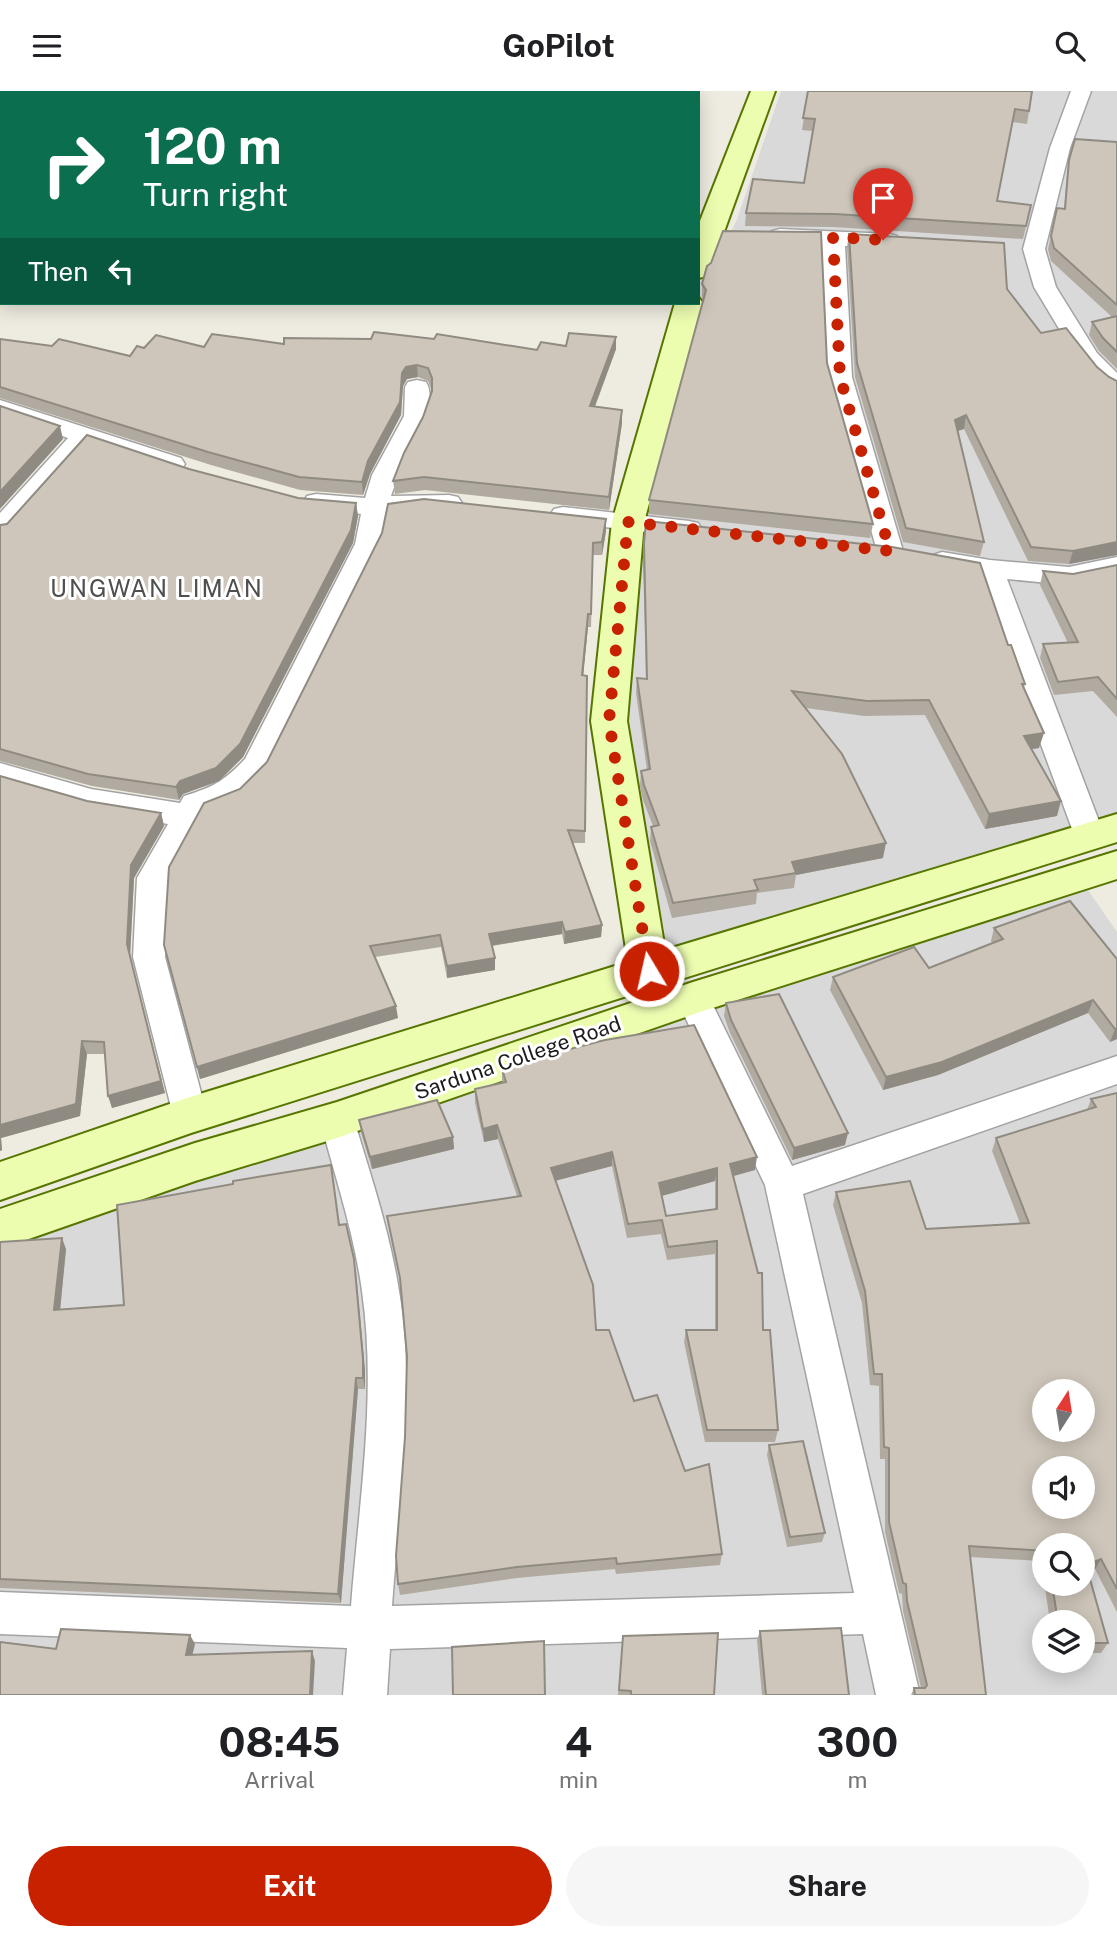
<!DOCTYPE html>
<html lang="en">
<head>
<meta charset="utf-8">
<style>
  :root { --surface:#fff; --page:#f6f6f6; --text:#202124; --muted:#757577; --accent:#c82100 }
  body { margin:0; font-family:"Public Sans",sans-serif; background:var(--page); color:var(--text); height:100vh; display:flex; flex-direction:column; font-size:26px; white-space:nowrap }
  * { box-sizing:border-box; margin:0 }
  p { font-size:23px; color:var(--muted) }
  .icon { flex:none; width:38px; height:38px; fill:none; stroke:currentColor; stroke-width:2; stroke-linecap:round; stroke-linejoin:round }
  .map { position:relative; height:1604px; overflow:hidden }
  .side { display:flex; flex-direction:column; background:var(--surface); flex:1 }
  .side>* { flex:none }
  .top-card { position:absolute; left:0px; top:0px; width:700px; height:214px; box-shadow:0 4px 18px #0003; background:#0b6e4f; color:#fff; overflow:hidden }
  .needle { width:46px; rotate:12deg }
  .fabs { position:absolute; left:1032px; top:1288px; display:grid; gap:14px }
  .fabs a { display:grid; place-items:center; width:63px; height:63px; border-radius:50%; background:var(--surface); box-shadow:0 4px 18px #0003; font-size:35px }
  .pin { position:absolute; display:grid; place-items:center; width:60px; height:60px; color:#fff; margin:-72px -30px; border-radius:50% 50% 50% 0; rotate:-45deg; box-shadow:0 0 7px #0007 }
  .pin .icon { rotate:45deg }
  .me { position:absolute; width:77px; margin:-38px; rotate:351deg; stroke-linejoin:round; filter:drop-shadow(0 0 5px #0008) }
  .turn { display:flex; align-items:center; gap:24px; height:147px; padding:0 28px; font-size:32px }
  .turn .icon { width:91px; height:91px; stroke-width:2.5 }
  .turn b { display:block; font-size:49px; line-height:60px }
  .then { display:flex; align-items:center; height:66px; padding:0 28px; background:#0003; gap:14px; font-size:26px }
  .eta { display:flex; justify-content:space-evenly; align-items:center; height:119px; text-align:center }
  .eta b { font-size:42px; font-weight:700; line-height:49px }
  .action { display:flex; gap:14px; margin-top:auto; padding:14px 28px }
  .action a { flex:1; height:80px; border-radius:42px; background:var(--accent); color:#fff; font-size:28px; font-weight:700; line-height:80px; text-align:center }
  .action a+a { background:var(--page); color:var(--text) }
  header { display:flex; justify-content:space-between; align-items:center; height:91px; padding:0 28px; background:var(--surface); font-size:32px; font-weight:700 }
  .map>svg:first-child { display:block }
  .residential { fill:#dad9d9; fill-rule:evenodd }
  .farmland { fill:#e6eecb }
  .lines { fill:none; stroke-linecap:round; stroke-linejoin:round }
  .street-casing { stroke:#a3a3a3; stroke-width:3 }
  .secondary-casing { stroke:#567600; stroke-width:4 }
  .street { fill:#fff; fill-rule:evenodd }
  .secondary { fill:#ecfdb0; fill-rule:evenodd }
  .wall { fill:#b1aaa0; fill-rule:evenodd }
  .shaded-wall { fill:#908b82 }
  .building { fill:#cec6ba; stroke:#908b82; stroke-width:2; fill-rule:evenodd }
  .route { stroke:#c82100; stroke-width:12; stroke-dasharray:0 21.6 }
  .labels { text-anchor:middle; stroke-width:6; stroke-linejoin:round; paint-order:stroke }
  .street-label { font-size:21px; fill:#1c1c1c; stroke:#fff }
  .quarter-label { font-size:24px; letter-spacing:2px; fill:#4f4f4f; stroke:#fff }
</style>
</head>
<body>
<header><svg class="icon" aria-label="menu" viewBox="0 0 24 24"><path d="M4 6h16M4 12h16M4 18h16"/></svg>GoPilot<svg class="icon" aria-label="search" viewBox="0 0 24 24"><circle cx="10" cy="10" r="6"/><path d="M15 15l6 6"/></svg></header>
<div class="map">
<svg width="1117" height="1604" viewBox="0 0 1117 1604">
  <rect width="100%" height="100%" fill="#eeece1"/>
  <!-- residential -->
  <g class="residential">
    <path d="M781 0H1117V732L670 865 622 654 635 463 694 212H698L699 192 722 160 737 128Z"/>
    <path d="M1088 799 1117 841V1604H0V1151L262 1061ZM1045 1300H1083V1339H1045ZM1045 1377H1083V1416H1045ZM1045 1454H1083V1493H1045ZM1045 1531H1083V1570H1045Z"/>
  </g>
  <!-- farmland -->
  <path class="farmland" d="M0 0H173L2 2V212H5L0 218Z"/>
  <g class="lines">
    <defs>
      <g id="street">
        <path d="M1071 0H1091L1070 57 1045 158 1056 196 1097 262 1117 282V303L1108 301 1076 266 1034 196 1023 158 1050 57Z"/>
        <path d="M780 138 889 143 897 145 900 150 897 155H845L852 286 903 460 899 466 890 469 881 466 877 460 828 286 822 154 772 150 769 145 772 140Z"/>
        <path d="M417 289 426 291C442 315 400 377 391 405L449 404 458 406 462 412 458 418C435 424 410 417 387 422L381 453 267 682 241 708 205 722 169 787 165 866 207 1024 202 1034 190 1039 178 1034 173 1024 133 866 137 787 168 733 91 720 0 694V672L91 698 180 712 184 705C214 696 224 690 245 668L355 453 361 423 307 417 303 411 307 405 316 403 365 407 372 384 404 325 405 296 408 291Z"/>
        <path d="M0 309 181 367 185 373 181 379 172 381 89 354 9 444 0 446V422L68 347 0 324Z"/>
        <path d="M563 416 689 430 698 432 702 438 698 444 689 446 554 430 550 424 554 418Z"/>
        <path d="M942 461 990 469 1069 476 1117 466V484L1069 494 1007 488 1105 746 1101 754 1090 757 1079 754 1075 746 979 485 933 476 929 470 933 464Z"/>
        <path d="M693 894 705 898 792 1075 1117 965V993L803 1103 920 1604H876L863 1543 390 1558 387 1604H343L347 1557 0 1543V1501L351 1515C359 1412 377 1304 362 1200 354 1142 335 1085 320 1029L325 1019 337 1014 349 1019 354 1029C371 1085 390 1142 399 1200 416 1300 399 1414 392 1515L854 1502 765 1094 676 907 681 898Z"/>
      </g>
      <g id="secondary">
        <path d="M751 0H775L708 185 698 187V135Z"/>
        <path d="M698 206 703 212 644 431 627 630 665 859 1117 723V751L191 1042 0 1109V1071L190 1006 628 871 591 630 612 431 675 212H698Z"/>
        <path d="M1117 760V788L700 921 337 1047 195 1090 0 1158V1118L195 1052 337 1011 693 891Z"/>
      </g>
    </defs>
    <!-- street casing -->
    <use href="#street" class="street-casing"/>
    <!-- secondary casing -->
    <use href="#secondary" class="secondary-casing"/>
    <!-- street -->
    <use href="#street" class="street"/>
    <!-- secondary -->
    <use href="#secondary" class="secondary"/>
  </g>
  <!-- wall -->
  <g class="wall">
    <path d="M808 0 1029 20 1027 33 1012 31 997 110 1031 114 1023 148 833 136 745 135 746 122 804 92 812 40 802 39Z"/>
    <path d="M1075 48 1117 51V278L1099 260 1089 244 1092 231 1112 226 1051 170 1048 158 1057 117 1064 118 1067 82Z"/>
    <path d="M849 143 1007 198 1041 242 1097 276 1109 286 1117 290V464L1069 473 1028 470 964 338 957 340 984 451 980 465 903 451 855 286 847 156Z"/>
    <path d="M702 193 827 272 873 433 870 447 649 423V409L704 210 702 206Z"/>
    <path d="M0 248 130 265 144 257 284 253 537 259 566 255 616 258 595 316 622 319V332L609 419 425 399 395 403 393 390 423 326 432 300 428 290 418 286 407 288 403 295 401 324 370 383 363 404 300 399 211 374 0 307Z"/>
    <path d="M189 378 298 407 356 412 358 425 353 452 243 666 219 690 183 703 179 709 92 695 0 670V434Z"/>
    <path d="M606 440 602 464H593L591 536H588L583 584 587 585 585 752H573L602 834 601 846 564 853 562 843 492 855 495 879 447 887 441 856 375 866 398 927 200 988 164 854 240 698Z"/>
    <path d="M644 453 1008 554 1025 593 1024 597 1039 657 1031 658 1057 725 985 738 925 624 864 625 806 617 883 767 796 784 794 797 757 802 756 813 672 827 650 750 651 736 653 735 643 709 640 695 641 680 647 679 636 602 637 587 646 588 643 468Z"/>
    <path d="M1117 474V626L1093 600 1054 604 1040 567 1043 553 1068 552 1040 494 1043 480 1073 483Z"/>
    <path d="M0 685 87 710 161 722 164 735 134 787 130 866 165 1002 112 1017 105 963H87L80 1025 1 1047 2 1059 0 1060Z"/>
    <path d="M994 837 1117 868V948L1110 951 1088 922 938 984 883 999 830 899 833 886 929 877 992 852 991 850Z"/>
    <path d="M726 912 845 1054 792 1069 730 942 724 925Z"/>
    <path d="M502 978 755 1079 734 1085 763 1239 778 1339 775 1351H705L684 1251 686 1239H715V1163L667 1169 661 1143 627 1147 612 1075 556 1089 596 1239 634 1310 685 1380 722 1463 720 1474 616 1483 615 1478 517 1487 400 1504 398 1493 405 1346 407 1265 401 1194 387 1125 517 1105 498 1048 484 1051 475 1012V998L502 992ZM715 1090V1118L666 1125 661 1105Z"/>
    <path d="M1117 1002V1521L1095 1478 1088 1481 1108 1552 1101 1562H1083V1531H1050L1041 1470 970 1466 986 1604H911L914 1597H921L903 1520 902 1503 899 1502 885 1441V1368H880L879 1295 870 1294 862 1212 833 1114 836 1101 926 1138 1020 1132 992 1060 996 1047 1087 1019 1091 1008ZM1045 1454 1083 1493H1045Z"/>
    <path d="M359 1029 453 1046 454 1058 372 1078 361 1042Z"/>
    <path d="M340 1134 356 1179 365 1279V1298H358L341 1512 0 1497V1151L66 1158 60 1219 124 1214Z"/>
    <path d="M769 1354 825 1442 822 1451 787 1456 767 1364Z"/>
    <path d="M760 1540 849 1604H762L757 1549Z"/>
    <path d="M623 1545 714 1604H618Z"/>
  </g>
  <!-- shaded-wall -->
  <g class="shaded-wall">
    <path d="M616 246V258L590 328V315Z"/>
    <path d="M417 274 418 286 407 288 403 295 401 324 370 383 363 404 362 391 368 370 402 282 406 276Z"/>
    <path d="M622 319V332L609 419V406Z"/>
    <path d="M966 324 964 338 952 342 955 329Z"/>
    <path d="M60 335 63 348 0 418V401Z"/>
    <path d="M356 412 358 425 353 452 243 666 219 690 183 703 179 709 176 696Z"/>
    <path d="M606 428V440L602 464V451Z"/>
    <path d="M1117 451V464L1069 473 1073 460Z"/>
    <path d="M588 523V536L582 597V584Z"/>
    <path d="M1044 642 1039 657 1020 660 1024 645Z"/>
    <path d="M1061 710 1057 725 985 738 989 723Z"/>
    <path d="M161 722 164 735 134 787 130 866 165 1002 112 1017 108 1005 127 853 131 774Z"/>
    <path d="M886 752 883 767 796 784V782L792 771Z"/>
    <path d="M562 831V843L489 855V843Z"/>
    <path d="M602 834 601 846 564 853 565 841Z"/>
    <path d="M495 867V879L447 887V875Z"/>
    <path d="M1093 909 1088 922 938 984 883 999 886 986Z"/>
    <path d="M396 915 398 927 200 988 197 976Z"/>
    <path d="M1115 938H1117V948L1110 951Z"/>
    <path d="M82 950 87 963 80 1025 1 1047 2 1059 0 1060V1034Z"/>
    <path d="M497 1034 498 1048 484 1051 483 1038Z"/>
    <path d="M848 1042 845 1054 792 1069 794 1057Z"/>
    <path d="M453 1046 454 1058 372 1078 370 1066Z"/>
    <path d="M612 1061V1075L551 1091V1077Z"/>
    <path d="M757 1066 755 1079 729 1086 730 1073Z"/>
    <path d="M717 1077 715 1090 658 1106 659 1092Z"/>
    <path d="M62 1147 66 1158 59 1230 54 1219Z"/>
    <path d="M354 1168 365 1279V1298L363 1287Z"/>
    <path d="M356 1287 358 1298 341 1512 338 1503Z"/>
    <path d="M1101 1468 1095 1478 1083 1483 1086 1474Z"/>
    <path d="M190 1544 195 1553 190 1574 186 1564Z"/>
    <path d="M312 1560 315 1570 313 1604H310Z"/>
  </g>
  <!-- building -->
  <g class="building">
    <path d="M808 0H1032L1029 20 1015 18 997 110 1031 114 1026 135 835 123 746 122 753 88 804 92 815 28 803 27Z"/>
    <path d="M1075 48 1117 51V214L1054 157 1051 145 1057 117 1065 118 1069 69Z"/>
    <path d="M723 140 821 141 827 272 873 433 649 409 706 199 702 193 707 175 711 172Z"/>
    <path d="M849 143 1004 152 1007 198 1041 242 1066 237 1097 276 1109 286 1117 290V451L1073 460 1031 456 966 324 955 329 984 451 906 437 857 272Z"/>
    <path d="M1117 225V261L1103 247 1092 231Z"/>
    <path d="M374 241 434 248 437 243 537 259 541 251 566 255 569 242 616 246 590 315 622 319 609 406 424 386 393 390 404 362 423 326 432 300V287L428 277 417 274 406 276 402 282 400 311 368 370 362 391 299 386 208 361 0 296V248L52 255 59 248 130 265 137 255 144 257 156 244 204 256 212 243 284 253V247L371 248Z"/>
    <path d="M0 315 60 335 0 401Z"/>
    <path d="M87 344 189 378 298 407 356 412 351 439 240 653 216 677 180 690 176 696 88 683 0 658V434L7 433Z"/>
    <path d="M424 408 606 428 602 451 593 452 591 523H588L582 584 587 585 585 740 568 739 602 834 565 841 562 831 489 843 495 867 447 875 440 844 370 855 396 915 197 976 164 854 169 776 204 712 240 698 267 671 382 442 388 413Z"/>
    <path d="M646 430 892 456 980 472 1008 554H1011L1025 593H1022L1044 642 1024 645 1061 710 989 723 929 609 867 610 792 600 842 663 886 752 792 771 796 782 754 789 758 799 673 812 651 736 659 734 644 694 641 680 650 678 637 587 647 588 644 453Z"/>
    <path d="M1117 474V608L1098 586 1058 591 1043 553 1078 551 1043 480 1073 483Z"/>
    <path d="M0 685 87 710 161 722 131 774 127 853 161 990 108 1005 104 951 82 950 76 1013 0 1034Z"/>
    <path d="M1070 810 1117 868V938H1115L1093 909 942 971 886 986 833 886 914 856 929 877 1003 848 994 837Z"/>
    <path d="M779 903 848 1042 794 1057 731 929 726 912Z"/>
    <path d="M694 934 757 1066 730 1073 758 1182H762L763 1239H770L778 1339H707L686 1239H717V1150L668 1156 662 1129 628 1133 612 1061 551 1077 593 1194 596 1239H609L634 1310 657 1304 685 1380 709 1373 722 1463 617 1473 616 1467 517 1476 398 1493 396 1465 405 1346 407 1265 400 1187 387 1125 521 1105 497 1034 483 1038 475 998 506 991 502 978 539 966 605 949ZM717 1077V1118L666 1125 659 1092Z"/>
    <path d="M1117 1002V1498L1101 1468 1086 1474 1108 1552H1083V1531H1058L1052 1493H1083V1454H1045V1460L969 1455 986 1604H915L914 1597H925L927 1594 907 1510 906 1493 903 1492 889 1431V1357L884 1356 882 1283H874L865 1200 836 1101 910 1090 926 1138 1029 1132 996 1047 1096 1016 1091 1008ZM1045 1300H1083V1339H1045ZM1045 1377H1083V1416H1045Z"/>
    <path d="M437 1009 453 1046 370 1066 359 1029Z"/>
    <path d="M331 1074 339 1134 346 1133 354 1168 363 1268V1287H356L338 1503 0 1488V1151L62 1147 54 1219 124 1214 117 1114 233 1093V1090Z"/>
    <path d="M803 1350 825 1442 790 1446 769 1354Z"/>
    <path d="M841 1537 849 1604H766L760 1540Z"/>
    <path d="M61 1538 190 1544 186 1564 312 1560 310 1604H0V1551L56 1558Z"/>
    <path d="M718 1542 714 1604H631V1600L619 1599 623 1545Z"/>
    <path d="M544 1550 545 1604H453L452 1556Z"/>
  </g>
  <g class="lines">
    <!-- route -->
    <path class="route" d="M649 880 609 630 628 431 890 460 840 286 833 146 883 149"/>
  </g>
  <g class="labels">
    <!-- street labels -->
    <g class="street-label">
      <text transform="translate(518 967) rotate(-19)" y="7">Sarduna College Road</text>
    </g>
    <!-- quarter labels -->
    <g class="quarter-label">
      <text x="157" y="506">UNGWAN LIMAN</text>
    </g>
  </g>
</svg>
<div class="fabs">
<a><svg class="needle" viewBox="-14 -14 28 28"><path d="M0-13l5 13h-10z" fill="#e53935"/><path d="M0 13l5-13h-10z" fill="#757577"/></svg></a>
<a><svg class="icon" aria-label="sound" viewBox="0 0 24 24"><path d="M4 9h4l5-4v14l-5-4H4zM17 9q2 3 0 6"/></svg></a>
<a><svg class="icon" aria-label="search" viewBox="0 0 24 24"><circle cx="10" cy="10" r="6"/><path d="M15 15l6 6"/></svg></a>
<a><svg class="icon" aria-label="layers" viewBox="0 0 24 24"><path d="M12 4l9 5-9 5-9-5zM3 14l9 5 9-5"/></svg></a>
</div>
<div class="pin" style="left:883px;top:149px;background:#d93025"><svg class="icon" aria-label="arrive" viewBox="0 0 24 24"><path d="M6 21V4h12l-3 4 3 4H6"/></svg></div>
<svg class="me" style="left:649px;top:880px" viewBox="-20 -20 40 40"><circle r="17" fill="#c82100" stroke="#fff" stroke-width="3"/><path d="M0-11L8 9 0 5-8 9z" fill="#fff"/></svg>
<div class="top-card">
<div class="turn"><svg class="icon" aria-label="right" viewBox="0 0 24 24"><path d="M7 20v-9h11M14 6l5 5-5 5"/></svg><div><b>120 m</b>Turn right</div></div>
<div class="then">Then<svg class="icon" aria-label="left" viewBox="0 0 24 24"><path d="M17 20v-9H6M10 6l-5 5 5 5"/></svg></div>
</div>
</div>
<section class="side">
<div class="eta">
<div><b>08:45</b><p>Arrival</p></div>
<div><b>4</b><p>min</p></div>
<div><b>300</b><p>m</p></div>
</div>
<div class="action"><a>Exit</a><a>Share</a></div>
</section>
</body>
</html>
